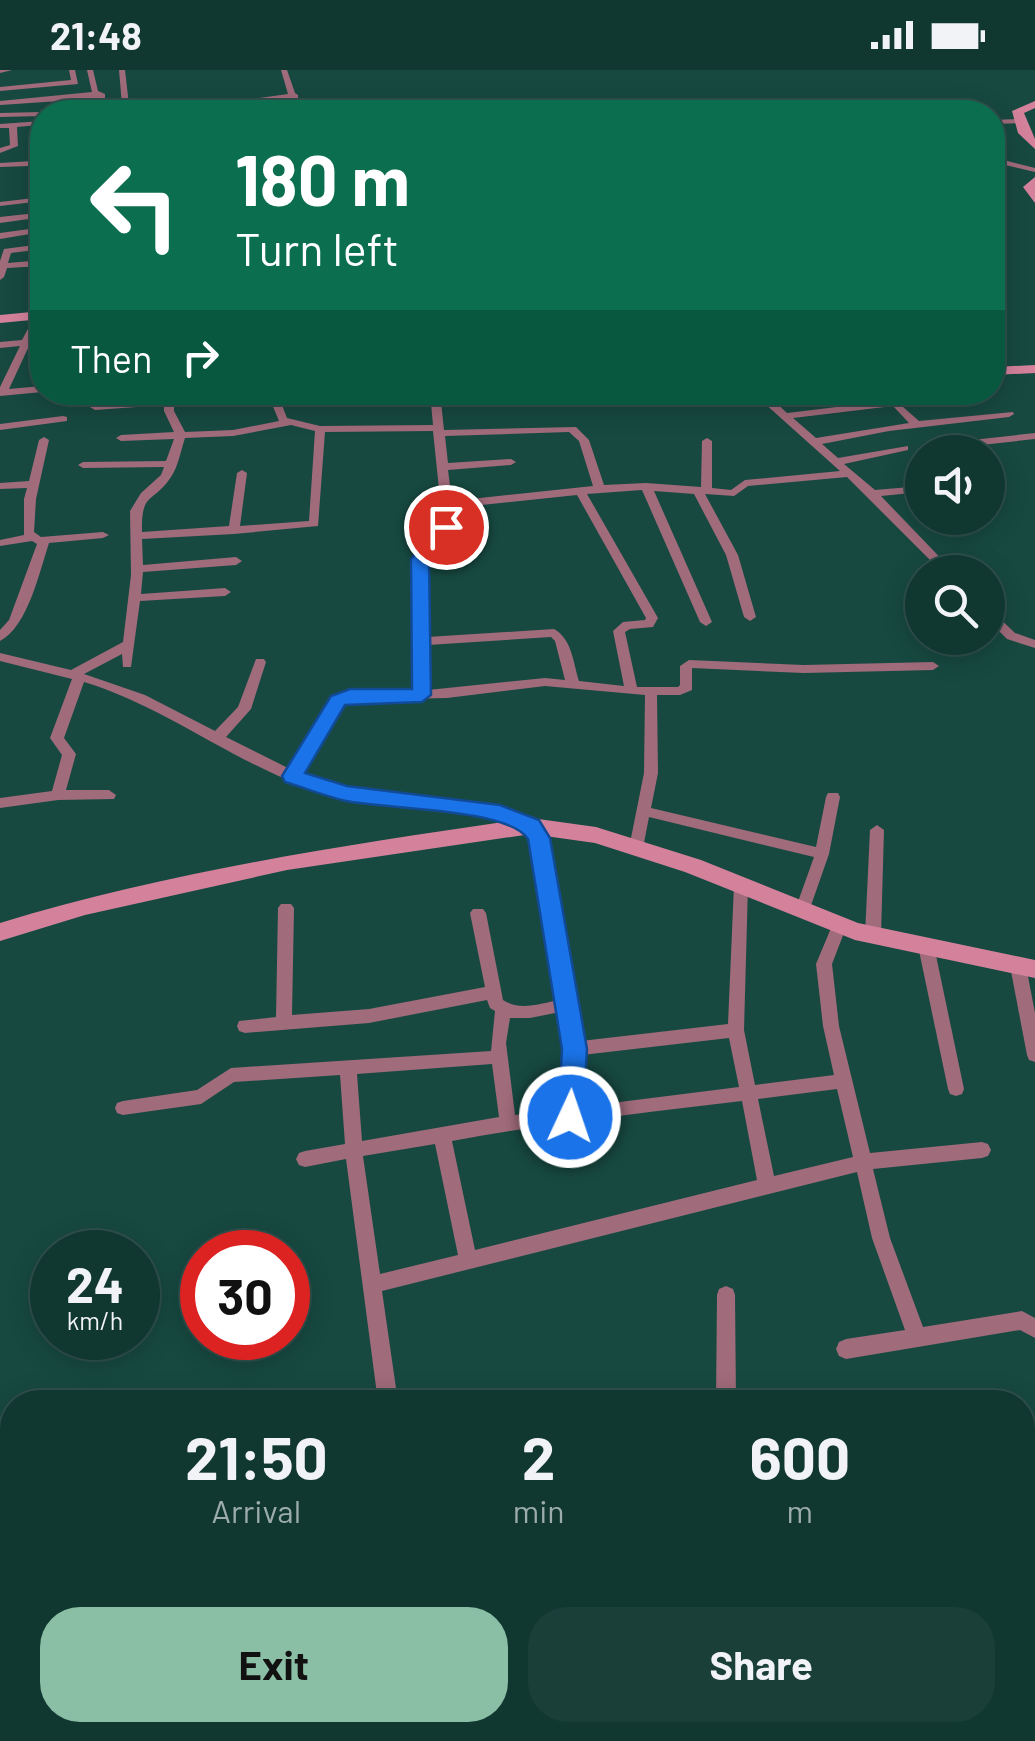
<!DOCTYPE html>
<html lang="en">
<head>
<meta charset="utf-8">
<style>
  :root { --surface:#113731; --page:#1a3f39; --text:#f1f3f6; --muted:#9cacab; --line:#30514d; --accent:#8abfa5 }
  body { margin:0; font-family:Barlow,sans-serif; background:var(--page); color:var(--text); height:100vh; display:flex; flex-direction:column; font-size:38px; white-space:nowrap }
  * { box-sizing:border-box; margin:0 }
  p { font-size:32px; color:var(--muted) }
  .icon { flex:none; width:55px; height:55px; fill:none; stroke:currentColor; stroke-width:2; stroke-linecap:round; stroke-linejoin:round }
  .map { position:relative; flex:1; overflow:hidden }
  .drawer { position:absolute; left:0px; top:1320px; width:1035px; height:352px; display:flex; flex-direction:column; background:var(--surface); border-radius:40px 40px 0 0; box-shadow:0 5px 25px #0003,0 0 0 2px var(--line) }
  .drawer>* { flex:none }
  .hud { position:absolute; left:30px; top:30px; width:975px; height:305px; border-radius:40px; box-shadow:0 5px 25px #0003,0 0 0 2px var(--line); background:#0b6e4f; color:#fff; overflow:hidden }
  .controls { position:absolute; left:905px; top:365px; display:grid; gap:20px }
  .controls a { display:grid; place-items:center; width:100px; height:100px; border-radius:50%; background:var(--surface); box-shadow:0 5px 25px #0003,0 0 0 2px var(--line); font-size:50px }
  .speed { position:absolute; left:30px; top:1160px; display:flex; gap:20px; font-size:50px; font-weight:700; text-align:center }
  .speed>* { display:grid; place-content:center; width:130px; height:130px; border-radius:50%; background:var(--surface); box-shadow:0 5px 25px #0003,0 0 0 2px var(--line); line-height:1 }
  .speed small { font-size:25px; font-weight:400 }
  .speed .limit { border:15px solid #d22; background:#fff; color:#111 }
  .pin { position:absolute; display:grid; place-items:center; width:85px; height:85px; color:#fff; margin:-42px; border:5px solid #fff; border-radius:50%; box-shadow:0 2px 10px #0007 }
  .me { position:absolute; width:110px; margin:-55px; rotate:3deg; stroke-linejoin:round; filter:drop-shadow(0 0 8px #0008) }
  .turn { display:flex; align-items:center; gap:35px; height:210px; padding:0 40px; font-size:45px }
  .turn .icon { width:130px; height:130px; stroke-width:2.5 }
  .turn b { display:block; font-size:70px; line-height:85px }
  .then { display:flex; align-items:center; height:95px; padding:0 40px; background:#0003; gap:20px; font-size:38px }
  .eta { display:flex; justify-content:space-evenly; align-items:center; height:170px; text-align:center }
  .eta b { font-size:60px; font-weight:700; line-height:70px }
  .primary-button { display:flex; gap:20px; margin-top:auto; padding:20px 40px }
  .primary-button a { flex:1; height:115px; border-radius:40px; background:var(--accent); color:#111; font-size:40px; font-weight:700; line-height:115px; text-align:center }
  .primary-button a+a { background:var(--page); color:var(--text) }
  .status { display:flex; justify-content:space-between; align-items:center; height:70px; padding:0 50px; background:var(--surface); direction:ltr }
  .status svg { height:28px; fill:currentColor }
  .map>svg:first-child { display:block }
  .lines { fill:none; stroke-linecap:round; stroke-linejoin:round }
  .street { fill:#a06b7b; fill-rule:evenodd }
  .secondary { fill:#d4829c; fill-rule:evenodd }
  .route { fill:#1a73e8; stroke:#114b97; stroke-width:2.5 }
</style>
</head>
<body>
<div class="status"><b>21:48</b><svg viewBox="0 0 49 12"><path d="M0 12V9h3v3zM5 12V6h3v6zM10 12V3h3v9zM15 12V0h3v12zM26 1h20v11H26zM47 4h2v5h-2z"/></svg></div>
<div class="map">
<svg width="1035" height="1671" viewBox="0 0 1035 1671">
  <rect width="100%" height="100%" fill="#174941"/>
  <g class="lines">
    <!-- street -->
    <g class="street">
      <path d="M0 0H12L0 3Z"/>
      <path d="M69 0H75L78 14 0 21V17L71 10Z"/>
      <path d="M87 0H93L98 21 105 24V28L0 35V31L92 22Z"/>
      <path d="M119 0H125L129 35 158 33 161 37 58 42 61 40 122 35Z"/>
      <path d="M281 0H287L295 23 298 25V33L301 35 300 42H294L292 38 251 42 291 34 289 28 175 42H158L288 24Z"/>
      <path d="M42 42H45L42 46 0 47V43Z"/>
      <path d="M1021 49 1024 53 992 54V50Z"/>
      <path d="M42 51 39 55 17 57 18 76 0 83V78L10 75 9 58H0V54Z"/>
      <path d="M992 87 1035 98V102L992 92Z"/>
      <path d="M33 91 37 93 42 127V162L0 169V163L37 158 36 148 0 153V147L36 143 34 132 0 136V132L34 128 29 96 0 97V93Z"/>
      <path d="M42 174V179L11 183 8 193 42 190V196L7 198 4 207 0 210V191L4 179Z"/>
      <path d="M36 244H42V248L9 319 42 316V322L0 326V317L20 276 0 278V272L22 270Z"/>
      <path d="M164 322H174V341L185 362 233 360 279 351 267 322H277L287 348 320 356 433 355 430 322H440L444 360 576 357 589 370 604 415 646 413 701 417 702 371 707 368 712 371V418L731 420 745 410 840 401 763 332V328H771L787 343 895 330 919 351 1013 342 1014 344 1009 347 889 361 822 374 838 388 908 376V380L844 394 875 420 922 416V422L881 426 954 502H942L847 407 748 416 734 426 705 424 738 485 756 547 750 551 744 547 726 485 694 424 654 421 712 552 706 556 700 552 642 420 587 424 658 548 653 557 630 559 625 562 637 617H678L680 615V596L689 590 804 595 933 592 939 596 933 600 804 603 692 598V620L680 625H657L658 703 651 738 816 777 826 727 828 723H838L840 727 829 784 808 844H798L795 840 814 787 649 747 643 778 636 783 631 782 629 778 644 703 645 625 545 616 447 628 352 630 338 638 301 704C318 710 336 717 354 720 413 729 497 721 544 763L581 971 728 954 734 815 741 809 748 815 744 960 755 1015 834 1005 823 956 816 894 834 851H844L847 855 832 894 839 956 870 1083 982 1072 988 1074 991 1080 988 1086 982 1088 873 1099 890 1168 923 1257 1022 1241 1035 1248V1268L1020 1260 846 1289 839 1286 836 1279 839 1272 846 1269 905 1260 872 1168 857 1102 382 1221 398 1332H378L346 1089 305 1097 299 1095 296 1089 299 1083 305 1081 345 1074 340 1005 234 1012 201 1034 123 1045 117 1043 115 1038 117 1033 123 1031 197 1020 231 998 491 981 495 941 490 938 487 930 369 953 245 963 239 961 237 956 239 951 276 947 278 838 281 834H291L294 838 292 945 369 939 485 917 470 843 473 839H483L486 843 503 930C519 941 540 934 558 930L532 769C487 729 405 740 349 729 253 710 177 640 84 612L64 668 76 684 66 720H109L116 725 114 729 58 730 0 738V728L52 721 62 685 50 668 72 609 0 591V583L71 600 123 572 131 505 130 441 141 423 161 405 164 397 83 398 78 395 83 392 166 391 174 369 121 371 116 368 121 365 174 362 164 341V335L95 340 90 337 95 334 164 329ZM893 336 909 353 816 368 793 348ZM291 355 315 361 309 451 240 456 247 403 242 400 237 403 229 456 142 462C141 421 153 434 171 407 178 397 181 380 185 368L233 366ZM433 361 442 448 437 463 414 489 415 620 350 622 328 632 290 699 226 667 251 639 266 592 264 589H256L238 637 215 661 145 625 84 604 122 584 123 597H131L140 531 225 526 231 522 225 518 141 524 143 502 236 495 242 491 236 487 143 495 142 469 234 464 318 456 325 362ZM569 362 579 371 593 416 452 431 448 400 511 395 516 392 511 389 448 393 445 366ZM577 425 646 548 645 550 623 552 613 561 624 616 579 611C573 592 572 569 554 559L427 567 426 490C440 474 455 460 453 438ZM551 567 555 571 565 610 545 608 428 620V575ZM560 942 566 979 563 1039 515 1045 506 973 510 948H530ZM729 968 739 1017 580 1037 582 985ZM492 994 499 1047 362 1071 357 1004ZM837 1019 853 1087 774 1106 758 1029ZM742 1031 757 1110 475 1180 452 1071C548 1053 644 1043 742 1031ZM435 1074 458 1185 380 1204 363 1086Z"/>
      <path d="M63 346 67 347V351L0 360V354Z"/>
      <path d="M1035 363V369L963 377 958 374 963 371Z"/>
      <path d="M44 367 49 370 36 429 34 462 41 467 103 462 109 465 103 468 49 473C39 503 28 556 0 571V560L9 550 37 474 32 471 0 476V470L24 465V429L27 418 0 419V413L29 411 39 370Z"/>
      <path d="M988 404 993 407V413L988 416Z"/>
      <path d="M988 540 992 541 1015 563 1035 570V578L1007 569 988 550Z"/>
      <path d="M877 755 884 760 881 865 878 869H868L865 865 870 760Z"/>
      <path d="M926 870 931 872 934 876 964 1019 962 1024 956 1026 950 1024 948 1019 918 876 921 872Z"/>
      <path d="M1018 890 1024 892 1026 896 1035 943V992L1029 990 1027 985 1010 896 1012 892Z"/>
      <path d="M726 1216 733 1219 735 1225 736 1332H716L717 1225 719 1219Z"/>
      <path d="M12 1635V1657L0 1660V1638Z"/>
      <path d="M1022 1638H1035V1660H1021Z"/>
      <path d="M216 1660H238L240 1671H216Z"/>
      <path d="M485 1660H563L560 1668 553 1671H477L481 1663Z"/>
      <path d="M688 1660H710L711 1671H687Z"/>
      <path d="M855 1660H877L878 1671H854Z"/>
    </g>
    <!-- secondary -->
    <g class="secondary">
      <path d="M1035 31V38L1024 43 1035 69V79L1018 63 1012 41Z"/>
      <path d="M1035 107V133L1023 117Z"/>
      <path d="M42 241V249L0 253V245Z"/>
      <path d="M1035 295V303L992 305V297Z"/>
      <path d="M709 322 746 325 839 322 832 327 746 335Z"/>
      <path d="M531 748 596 757 701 790 858 853 1035 890V908L855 870 685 802 595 773 531 764 287 800 85 845 0 871V853C174 800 352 774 531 748Z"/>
    </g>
  </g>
  <!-- route -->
  <path class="route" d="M446 452 455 457 429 490 431 625 422 632 345 635 305 703 347 716 500 735 539 750 550 768 587 979 583 1047 580 1055 570 1058 561 1055 558 1047 562 979 528 769C509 738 383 739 346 731 325 726 305 718 285 712L282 706 331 626 350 619H412L411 489 440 453Z"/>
</svg>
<div class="controls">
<a><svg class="icon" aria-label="sound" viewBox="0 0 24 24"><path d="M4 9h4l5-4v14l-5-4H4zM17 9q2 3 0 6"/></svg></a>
<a><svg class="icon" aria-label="search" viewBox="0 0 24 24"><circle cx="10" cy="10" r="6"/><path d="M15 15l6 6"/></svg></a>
</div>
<div class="speed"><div>24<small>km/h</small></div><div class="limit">30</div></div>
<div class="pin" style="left:446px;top:457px;background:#d93025"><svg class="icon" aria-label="arrive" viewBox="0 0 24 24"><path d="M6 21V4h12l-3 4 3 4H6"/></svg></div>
<svg class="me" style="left:570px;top:1047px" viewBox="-20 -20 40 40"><circle r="17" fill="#1a73e8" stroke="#fff" stroke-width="3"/><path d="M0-11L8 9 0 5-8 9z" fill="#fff"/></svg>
<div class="hud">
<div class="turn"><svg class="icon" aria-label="left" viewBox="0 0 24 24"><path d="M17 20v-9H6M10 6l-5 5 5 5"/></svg><div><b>180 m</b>Turn left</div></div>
<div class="then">Then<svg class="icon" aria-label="right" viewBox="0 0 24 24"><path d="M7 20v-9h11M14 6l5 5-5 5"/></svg></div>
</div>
<section class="drawer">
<div class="eta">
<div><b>21:50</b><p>Arrival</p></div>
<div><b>2</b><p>min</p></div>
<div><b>600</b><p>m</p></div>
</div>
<div class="primary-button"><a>Exit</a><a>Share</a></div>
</section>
</div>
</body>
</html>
